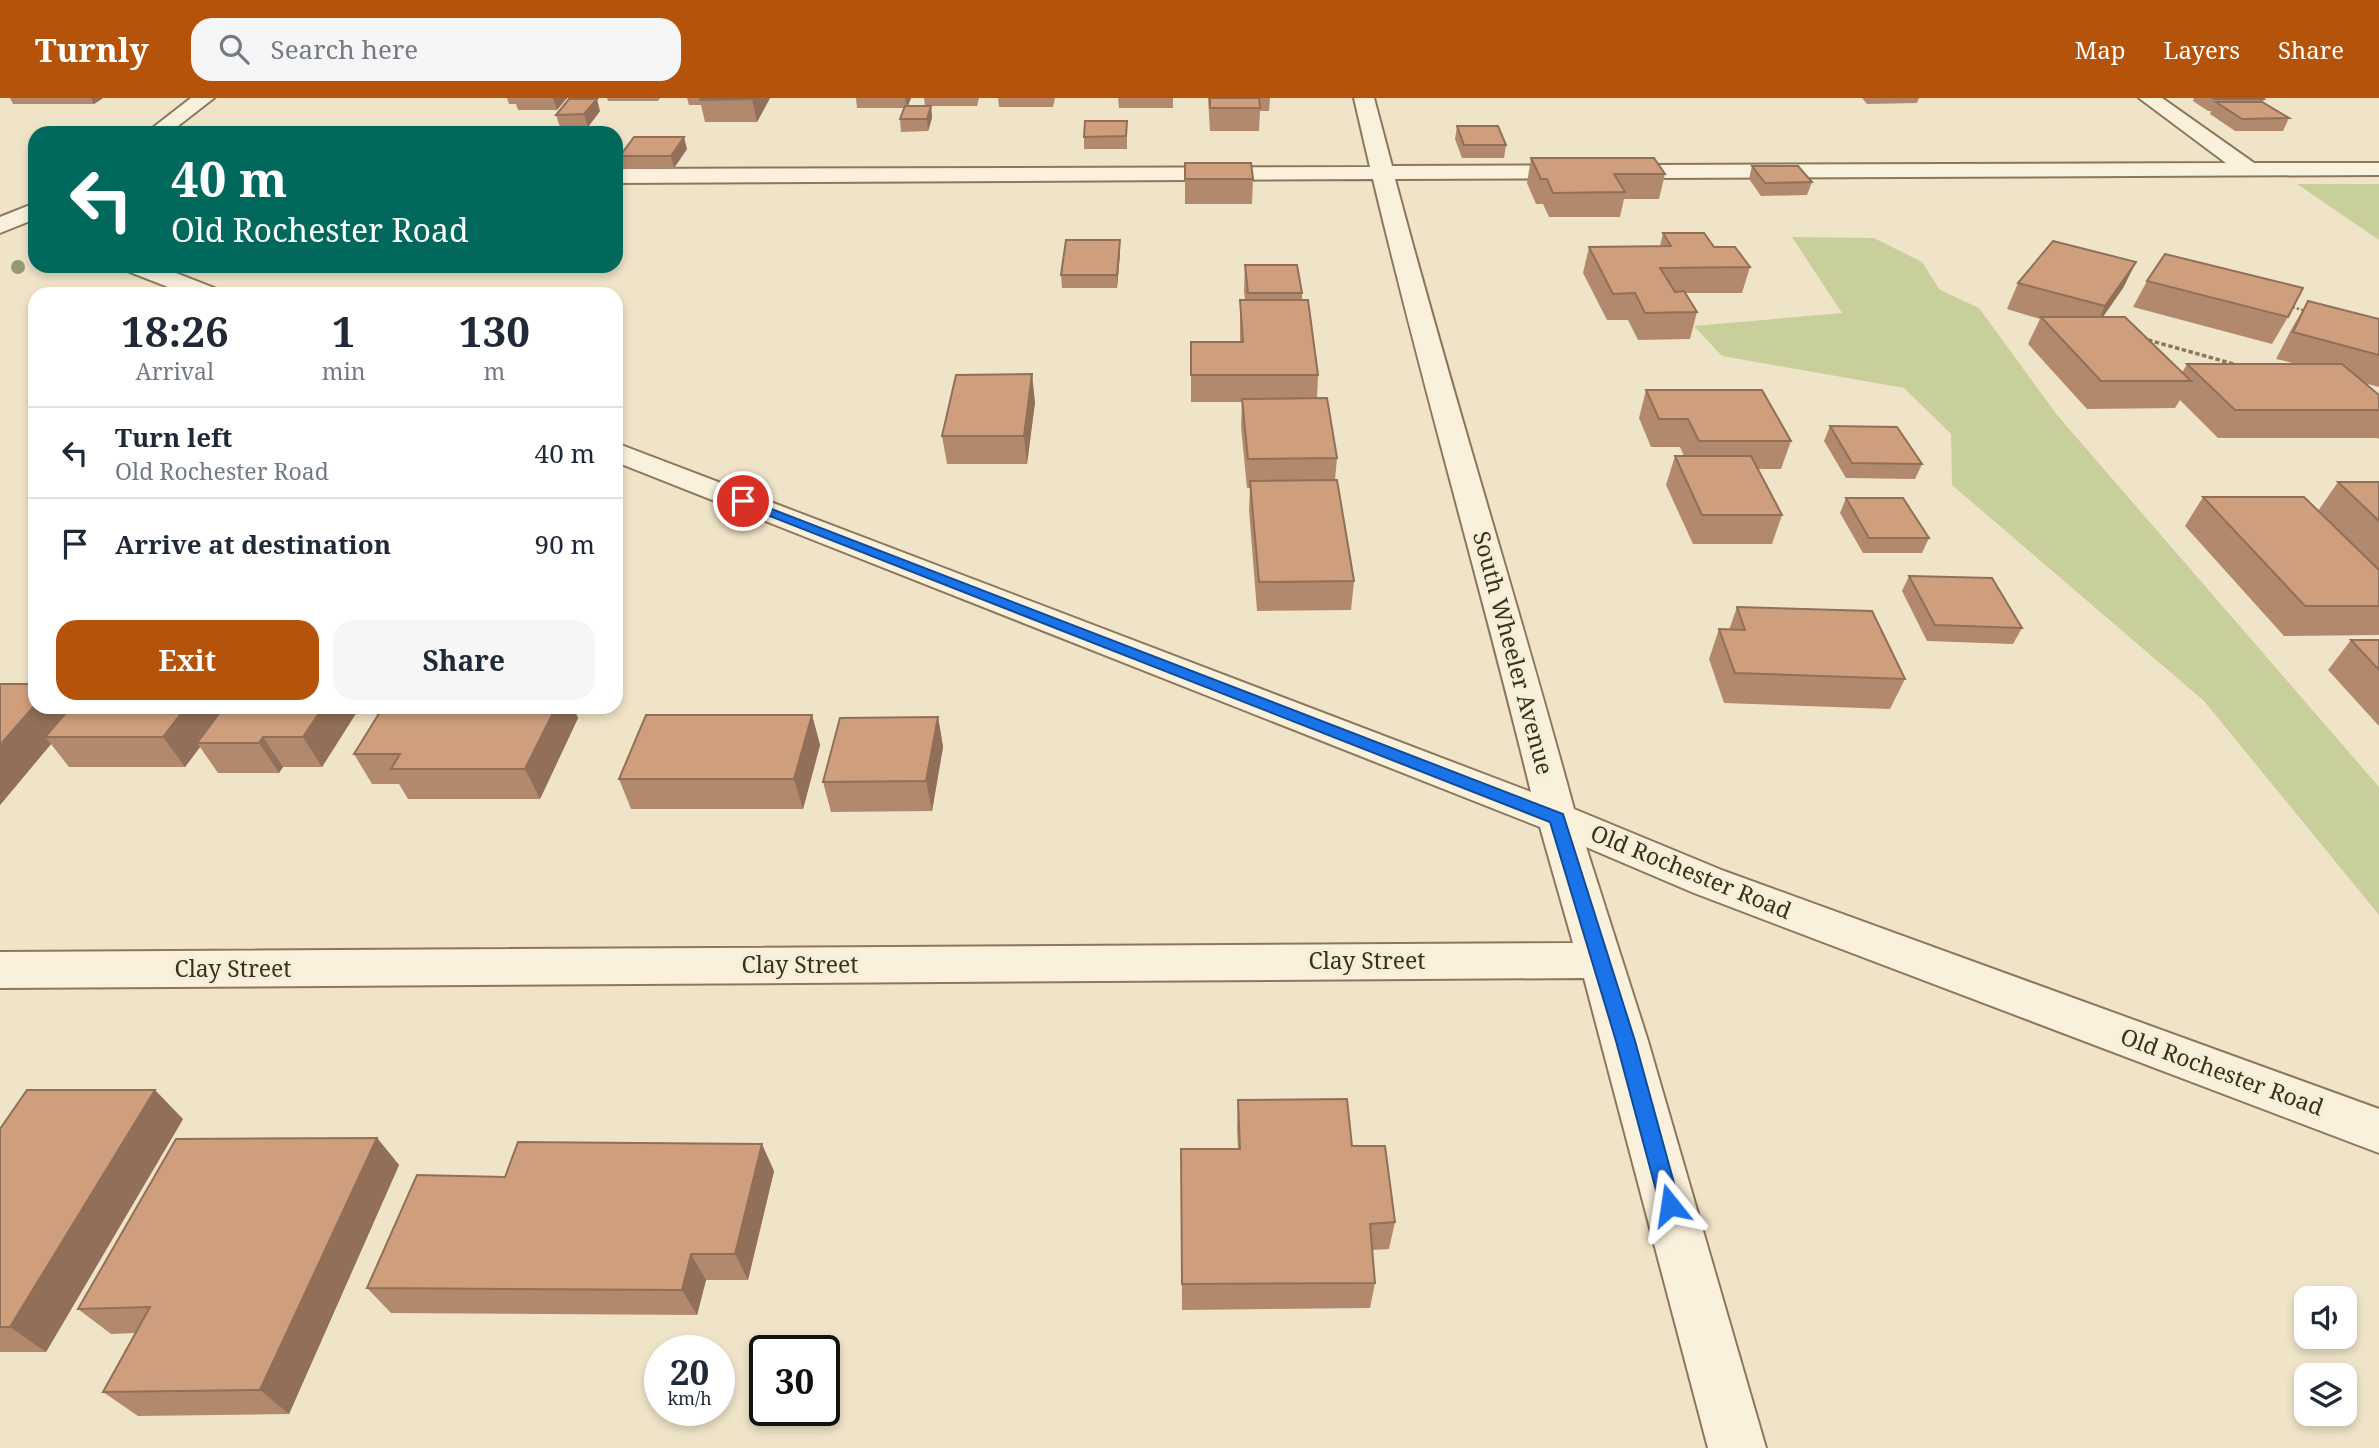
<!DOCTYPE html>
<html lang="en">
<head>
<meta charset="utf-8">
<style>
  :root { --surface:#fff; --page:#f6f6f7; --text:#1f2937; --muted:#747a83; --line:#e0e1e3; --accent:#b45309 }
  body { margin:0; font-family:"Noto Serif",serif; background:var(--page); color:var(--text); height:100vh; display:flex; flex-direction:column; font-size:26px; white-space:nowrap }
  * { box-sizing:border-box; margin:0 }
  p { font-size:23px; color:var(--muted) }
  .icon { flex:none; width:38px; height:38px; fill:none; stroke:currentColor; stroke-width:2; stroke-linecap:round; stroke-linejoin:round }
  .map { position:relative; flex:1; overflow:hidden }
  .drawer { position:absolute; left:28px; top:189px; width:595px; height:427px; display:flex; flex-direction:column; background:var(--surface); border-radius:21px; box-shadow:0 4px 10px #0003 }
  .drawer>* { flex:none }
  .hud { position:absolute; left:28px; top:28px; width:595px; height:147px; border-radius:21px; box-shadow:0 4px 10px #0003; background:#00695c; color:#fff; overflow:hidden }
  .tools { position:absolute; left:2294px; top:1188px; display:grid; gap:14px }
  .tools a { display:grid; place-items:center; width:63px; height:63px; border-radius:14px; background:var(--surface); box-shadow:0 4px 10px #0003; font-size:35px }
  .speed { position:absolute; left:644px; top:1237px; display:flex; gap:14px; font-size:35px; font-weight:700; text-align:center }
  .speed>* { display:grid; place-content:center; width:91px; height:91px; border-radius:50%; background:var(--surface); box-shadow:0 4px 10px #0003; line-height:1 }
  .speed small { font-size:18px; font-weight:400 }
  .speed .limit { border:4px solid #111; border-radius:10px; background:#fff; color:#111 }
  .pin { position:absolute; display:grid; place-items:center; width:60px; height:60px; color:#fff; margin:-30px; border:4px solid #fff; border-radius:50%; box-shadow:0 2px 7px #0007 }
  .me { position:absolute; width:77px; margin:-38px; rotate:345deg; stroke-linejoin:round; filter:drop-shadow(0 0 5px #0008) }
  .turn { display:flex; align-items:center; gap:24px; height:147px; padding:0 28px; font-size:32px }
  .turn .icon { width:91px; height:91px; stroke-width:2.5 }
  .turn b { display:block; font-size:49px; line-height:60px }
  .eta { display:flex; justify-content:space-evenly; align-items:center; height:119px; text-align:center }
  .eta b { font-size:42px; font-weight:700; line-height:49px }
  .button { display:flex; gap:14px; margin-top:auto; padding:14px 28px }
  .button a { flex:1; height:80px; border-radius:21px; background:var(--accent); color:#fff; font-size:28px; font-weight:700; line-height:80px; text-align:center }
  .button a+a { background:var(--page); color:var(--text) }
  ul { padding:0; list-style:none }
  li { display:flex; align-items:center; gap:21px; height:91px; padding:0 28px; border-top:2px solid var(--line) }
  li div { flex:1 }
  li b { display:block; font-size:26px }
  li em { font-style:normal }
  header { display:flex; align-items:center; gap:42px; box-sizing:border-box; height:98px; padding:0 35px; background:var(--accent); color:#fff }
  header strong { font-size:33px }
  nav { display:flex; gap:38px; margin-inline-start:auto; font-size:24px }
  .search { width:490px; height:63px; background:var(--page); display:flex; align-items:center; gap:18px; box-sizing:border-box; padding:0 24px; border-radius:21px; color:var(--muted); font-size:26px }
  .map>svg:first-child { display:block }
  .green { fill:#c9cf9b }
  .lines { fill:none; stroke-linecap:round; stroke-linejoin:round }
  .minor-casing { stroke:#8d765c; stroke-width:4 }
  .path-far1 { stroke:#8d765c; stroke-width:2.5; stroke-dasharray:2.5 2; stroke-linecap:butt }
  .path { stroke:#8d765c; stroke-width:3.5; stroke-dasharray:4.5 2.5; stroke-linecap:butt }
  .minor { fill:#faf1dc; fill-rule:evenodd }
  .tree { fill:#96986f }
  .wall { fill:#b2896c }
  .shaded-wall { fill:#916f58 }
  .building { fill:#cf9f7d; stroke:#916f58; stroke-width:2 }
  .route { fill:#1a73e8; stroke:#114b97; stroke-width:2 }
  .labels { text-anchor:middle; stroke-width:7; stroke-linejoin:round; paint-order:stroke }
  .street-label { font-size:23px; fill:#3d2e20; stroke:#f7eed8 }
</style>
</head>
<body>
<header>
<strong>Turnly</strong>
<div class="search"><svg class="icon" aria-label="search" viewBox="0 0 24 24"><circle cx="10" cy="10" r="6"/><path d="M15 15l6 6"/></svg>Search here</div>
<nav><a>Map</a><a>Layers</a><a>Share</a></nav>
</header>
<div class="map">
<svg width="2379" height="1350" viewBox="0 0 2379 1350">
  <rect width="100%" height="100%" fill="#f0e4c8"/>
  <!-- green -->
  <g class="green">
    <path d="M2297 86H2379V142Z"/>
    <path d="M1792 139 1874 140 1922 164 1940 192 1979 210 2057 317 2379 689V817L2204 603 1952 387 1951 336 1904 290 1722 258 1694 228 1842 215Z"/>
  </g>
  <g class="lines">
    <defs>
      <g id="minor">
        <path d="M191 0H214L169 35H146Z"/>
        <path d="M1354 0H1374L1392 68 2226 65 2139 0H2162L2254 65H2379V77L1395 81C1451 292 1517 501 1574 711L1724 773 2379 1011V1055L1694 795 1586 749 1648 943 1766 1350H1708L1584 880 0 890V854L1573 845 1540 729 616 364V345L1531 694C1481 489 1422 287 1373 81L616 85V71L1370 69Z"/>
        <path d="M35 105V121L0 135V119Z"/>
        <path d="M124 168H158L217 191 221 196H186L127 173Z"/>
      </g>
    </defs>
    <!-- minor casing -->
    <use href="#minor" class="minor-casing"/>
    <!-- path-far1 -->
    <path class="path-far1" d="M2288 208 2306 213"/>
    <!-- path -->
    <path class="path" d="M2148 242 2241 268"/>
    <!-- minor -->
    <use href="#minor" class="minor"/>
  </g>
  <!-- trees -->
  <circle class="tree" cx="18" cy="169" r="7"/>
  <!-- wall -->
  <g class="wall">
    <path d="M10 0H103L94 6H13Z"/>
    <path d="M507 0H567L557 12H518L516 6H509Z"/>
    <path d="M607 0H660L658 3H608Z"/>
    <path d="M687 0H770L757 24H705L701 7H689Z"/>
    <path d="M856 0H911L908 8H925L924 0H979L977 8H931L932 20 928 33 901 34 900 21 904 10H857Z"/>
    <path d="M998 0H1055L1053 9H999Z"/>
    <path d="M1118 0H1173V10H1119Z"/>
    <path d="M1208 0H1270L1269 13H1260L1259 33H1210Z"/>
    <path d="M1862 0H1919L1917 5 1867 6Z"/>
    <path d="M2194 0H2263L2264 1 2263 4 2289 20 2283 33H2235L2210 16 2211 13H2208L2193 3Z"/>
    <path d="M600 13 588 29H560L556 17Z"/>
    <path d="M1127 23V51H1084V39Z"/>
    <path d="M1457 28 1506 47 1504 60H1462L1455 41Z"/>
    <path d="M687 51 674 70 624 71 620 58Z"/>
    <path d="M1531 60 1665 76 1659 101H1624L1620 119H1549L1543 106H1536L1527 85Z"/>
    <path d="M1185 65 1253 81 1252 106H1185Z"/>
    <path d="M1752 68 1812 84 1807 97 1761 98 1749 81Z"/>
    <path d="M1663 135 1714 149 1750 169 1742 195H1686L1697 214 1690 241 1638 242 1628 222H1607L1583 175 1589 149 1660 148Z"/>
    <path d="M1120 155 1117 190H1062L1061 177Z"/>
    <path d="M2136 164 2123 190 2102 219 2182 275 2187 266H2297L2276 261 2292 230 2308 203 2379 221V289L2364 285 2379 297V341L2377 340H2218L2180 302 2175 310 2087 311 2028 246 2040 221 2007 211 2018 185Z"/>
    <path d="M1245 167 1302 195V202L1318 277 1317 301 1337 360 1335 382 1354 483 1351 512 1257 513 1249 412 1250 390H1247L1241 329 1242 304H1191V244H1240V202H1245L1244 193Z"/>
    <path d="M2147 183 2288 219 2272 246 2133 209Z"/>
    <path d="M1646 292 1791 343 1781 371H1758L1782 417 1772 446H1693L1666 387 1675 358H1684L1680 349H1651L1639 320Z"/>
    <path d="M1035 304 1027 366H947L942 338Z"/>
    <path d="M1830 328 1922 366 1915 381 1846 380 1824 343Z"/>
    <path d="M2338 384H2379V537L2284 538 2185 428 2203 399 2318 413Z"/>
    <path d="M1846 400 1929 440 1922 455H1863L1840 415Z"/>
    <path d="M1909 478 2022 530 2013 546 1927 543 1902 493Z"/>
    <path d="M1737 509 1905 581 1890 611 1724 605 1709 561 1719 531 1729 532Z"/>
    <path d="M2351 542H2379V628L2328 572Z"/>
    <path d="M0 586 35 609H360L322 669H283L279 675H218L200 649 185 669H69L51 646 0 707Z"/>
    <path d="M383 609H573L578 620 540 701H408L399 686H372L354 656Z"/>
    <path d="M812 617 820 647 803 711H631L619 681Z"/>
    <path d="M938 619 943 649 932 713 831 714 823 684Z"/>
    <path d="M1238 1002 1352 1048 1395 1124 1389 1151 1372 1152 1375 1185 1370 1210 1182 1212 1181 1051H1238L1237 1030Z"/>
    <path d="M183 1021 46 1254H0V1031Z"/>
    <path d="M377 1040 399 1067 289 1316 138 1318 103 1294 136 1235 111 1236 78 1211Z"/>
    <path d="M774 1073 748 1182H706L697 1217 391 1215 367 1190Z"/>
  </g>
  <!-- shaded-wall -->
  <g class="shaded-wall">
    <path d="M91 0H103L94 6Z"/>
    <path d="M553 0H567L557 12Z"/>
    <path d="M753 0H770L757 24 752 1Z"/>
    <path d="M905 0H911L907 10Z"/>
    <path d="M597 1 600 13 588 29 584 16Z"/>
    <path d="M931 8 932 20 928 33 927 21Z"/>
    <path d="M684 39 687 51 674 70 671 58Z"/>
    <path d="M1120 142V155L1117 190V177Z"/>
    <path d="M2136 164 2123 190 2092 235 2105 208Z"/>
    <path d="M1032 276 1035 304 1027 366 1024 338Z"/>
    <path d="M35 607V609H71L45 639 51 646 0 707V647Z"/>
    <path d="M186 609H229L197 645 200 649 185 669 163 639Z"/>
    <path d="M323 609H360L322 669 303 639Z"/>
    <path d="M556 609H573L578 620 540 701 525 671Z"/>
    <path d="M812 617 820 647 803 711 794 681Z"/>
    <path d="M938 619 943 649 932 713 926 683Z"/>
    <path d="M263 639 283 669 279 675 259 645Z"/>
    <path d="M155 992 183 1021 46 1254 10 1229Z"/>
    <path d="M377 1040 399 1067 289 1316 260 1292Z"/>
    <path d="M762 1046 774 1073 748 1182 735 1156Z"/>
    <path d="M691 1156 706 1182 697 1217 682 1192Z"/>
  </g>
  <!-- building -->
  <g class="building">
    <path d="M701 0H753L752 1 700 2Z"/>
    <path d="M1210 0H1259L1260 10H1210Z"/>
    <path d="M2213 0H2263L2264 1H2214Z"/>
    <path d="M569 1H597L584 16 556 17Z"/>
    <path d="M2216 4H2262L2289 20 2242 21Z"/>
    <path d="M905 8H931L927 21H900Z"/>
    <path d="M1085 23H1127L1126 38 1084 39Z"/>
    <path d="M1457 28H1498L1506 47H1464Z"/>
    <path d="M634 39H684L671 58H620Z"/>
    <path d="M1531 60H1654L1665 76H1614L1625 94 1553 95 1547 81H1541Z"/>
    <path d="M1185 65H1251L1253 81H1185Z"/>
    <path d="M1752 68H1798L1812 84 1765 85Z"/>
    <path d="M1663 135H1704L1714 149H1735L1750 169 1660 170 1675 194 1684 193 1697 214 1645 215 1635 195 1613 196 1589 149 1671 148Z"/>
    <path d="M1066 142H1120L1117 177H1061Z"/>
    <path d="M2053 143 2136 164 2105 208 2018 185Z"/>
    <path d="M2165 156 2303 190 2288 219 2147 183Z"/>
    <path d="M1245 167H1297L1302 195H1248Z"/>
    <path d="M1240 202H1308L1318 277H1191V244H1243Z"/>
    <path d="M2308 203 2379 221V257L2293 234Z"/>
    <path d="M2041 219H2125L2191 283H2101Z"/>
    <path d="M2187 266H2342L2379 297V312H2235Z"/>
    <path d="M1032 276 1024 338H942L956 277Z"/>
    <path d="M1646 292H1762L1791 343H1699L1688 321H1659Z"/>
    <path d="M1327 300 1337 360 1248 361 1242 301Z"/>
    <path d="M1830 328 1897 329 1922 366 1852 365Z"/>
    <path d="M1675 358H1751L1782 417H1702Z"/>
    <path d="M1337 382 1354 483 1259 484 1250 383Z"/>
    <path d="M2338 384H2379V423Z"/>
    <path d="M2203 399H2304L2379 472V508H2305Z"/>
    <path d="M1846 400H1903L1929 440H1869Z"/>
    <path d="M1909 478 1992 480 2022 530 1935 527Z"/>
    <path d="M1737 509 1872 513 1905 581 1735 575 1719 531 1745 532Z"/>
    <path d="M2351 542H2379V572Z"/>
    <path d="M0 586H35V607L0 647Z"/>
    <path d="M71 609H186L163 639H45Z"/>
    <path d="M224 609H323L303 639H263L259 645H197Z"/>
    <path d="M383 609H556L525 671H391L400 656H354Z"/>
    <path d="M646 617H812L794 681H619Z"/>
    <path d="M938 619 926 683 823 684 840 620Z"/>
    <path d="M27 992H155L10 1229H0V1031Z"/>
    <path d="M1347 1001 1352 1048H1385L1395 1124 1370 1126 1375 1185 1182 1186 1181 1051H1240L1238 1002Z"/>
    <path d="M377 1040 260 1292 103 1294 150 1209 78 1211 176 1041Z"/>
    <path d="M518 1044 762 1046 735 1156H691L682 1192 367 1190 417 1077 505 1079Z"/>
  </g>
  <!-- route -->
  <path class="route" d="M743 400 1563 716 1635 943 1680 1107 1677 1114 1670 1117 1663 1114 1660 1107 1616 943 1550 724 739 406V401Z"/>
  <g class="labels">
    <!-- street labels -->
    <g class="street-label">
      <text transform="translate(1513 555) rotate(75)" y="8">South Wheeler Avenue</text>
      <text transform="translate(1691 774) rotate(22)" y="8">Old Rochester Road</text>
      <text x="1367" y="871">Clay Street</text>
      <text x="800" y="875">Clay Street</text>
      <text x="233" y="879">Clay Street</text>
      <text transform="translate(2222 974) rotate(20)" y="8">Old Rochester Road</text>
    </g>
  </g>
</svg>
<div class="tools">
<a><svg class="icon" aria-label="sound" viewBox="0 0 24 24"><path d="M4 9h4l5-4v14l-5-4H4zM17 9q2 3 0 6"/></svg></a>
<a><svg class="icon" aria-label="layers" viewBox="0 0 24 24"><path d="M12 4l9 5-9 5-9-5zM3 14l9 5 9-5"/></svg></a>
</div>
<div class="speed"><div>20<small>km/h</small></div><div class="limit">30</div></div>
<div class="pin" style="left:743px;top:403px;background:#d93025"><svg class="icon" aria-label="arrive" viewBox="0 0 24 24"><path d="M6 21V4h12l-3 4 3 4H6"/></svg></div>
<svg class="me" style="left:1670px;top:1107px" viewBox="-20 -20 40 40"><path d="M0-17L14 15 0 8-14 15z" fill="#1a73e8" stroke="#fff" stroke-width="4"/></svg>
<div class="hud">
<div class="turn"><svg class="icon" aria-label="left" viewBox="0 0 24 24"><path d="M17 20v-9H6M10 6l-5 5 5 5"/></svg><div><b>40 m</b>Old Rochester Road</div></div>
</div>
<section class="drawer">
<div class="eta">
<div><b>18:26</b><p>Arrival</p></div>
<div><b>1</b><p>min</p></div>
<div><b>130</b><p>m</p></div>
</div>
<ul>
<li><svg class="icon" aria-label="left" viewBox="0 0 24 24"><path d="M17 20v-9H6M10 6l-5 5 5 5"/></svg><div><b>Turn left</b><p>Old Rochester Road</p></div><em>40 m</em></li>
<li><svg class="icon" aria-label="arrive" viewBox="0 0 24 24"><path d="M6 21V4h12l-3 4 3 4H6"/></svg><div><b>Arrive at destination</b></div><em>90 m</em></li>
</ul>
<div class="button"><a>Exit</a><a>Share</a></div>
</section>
</div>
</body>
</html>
